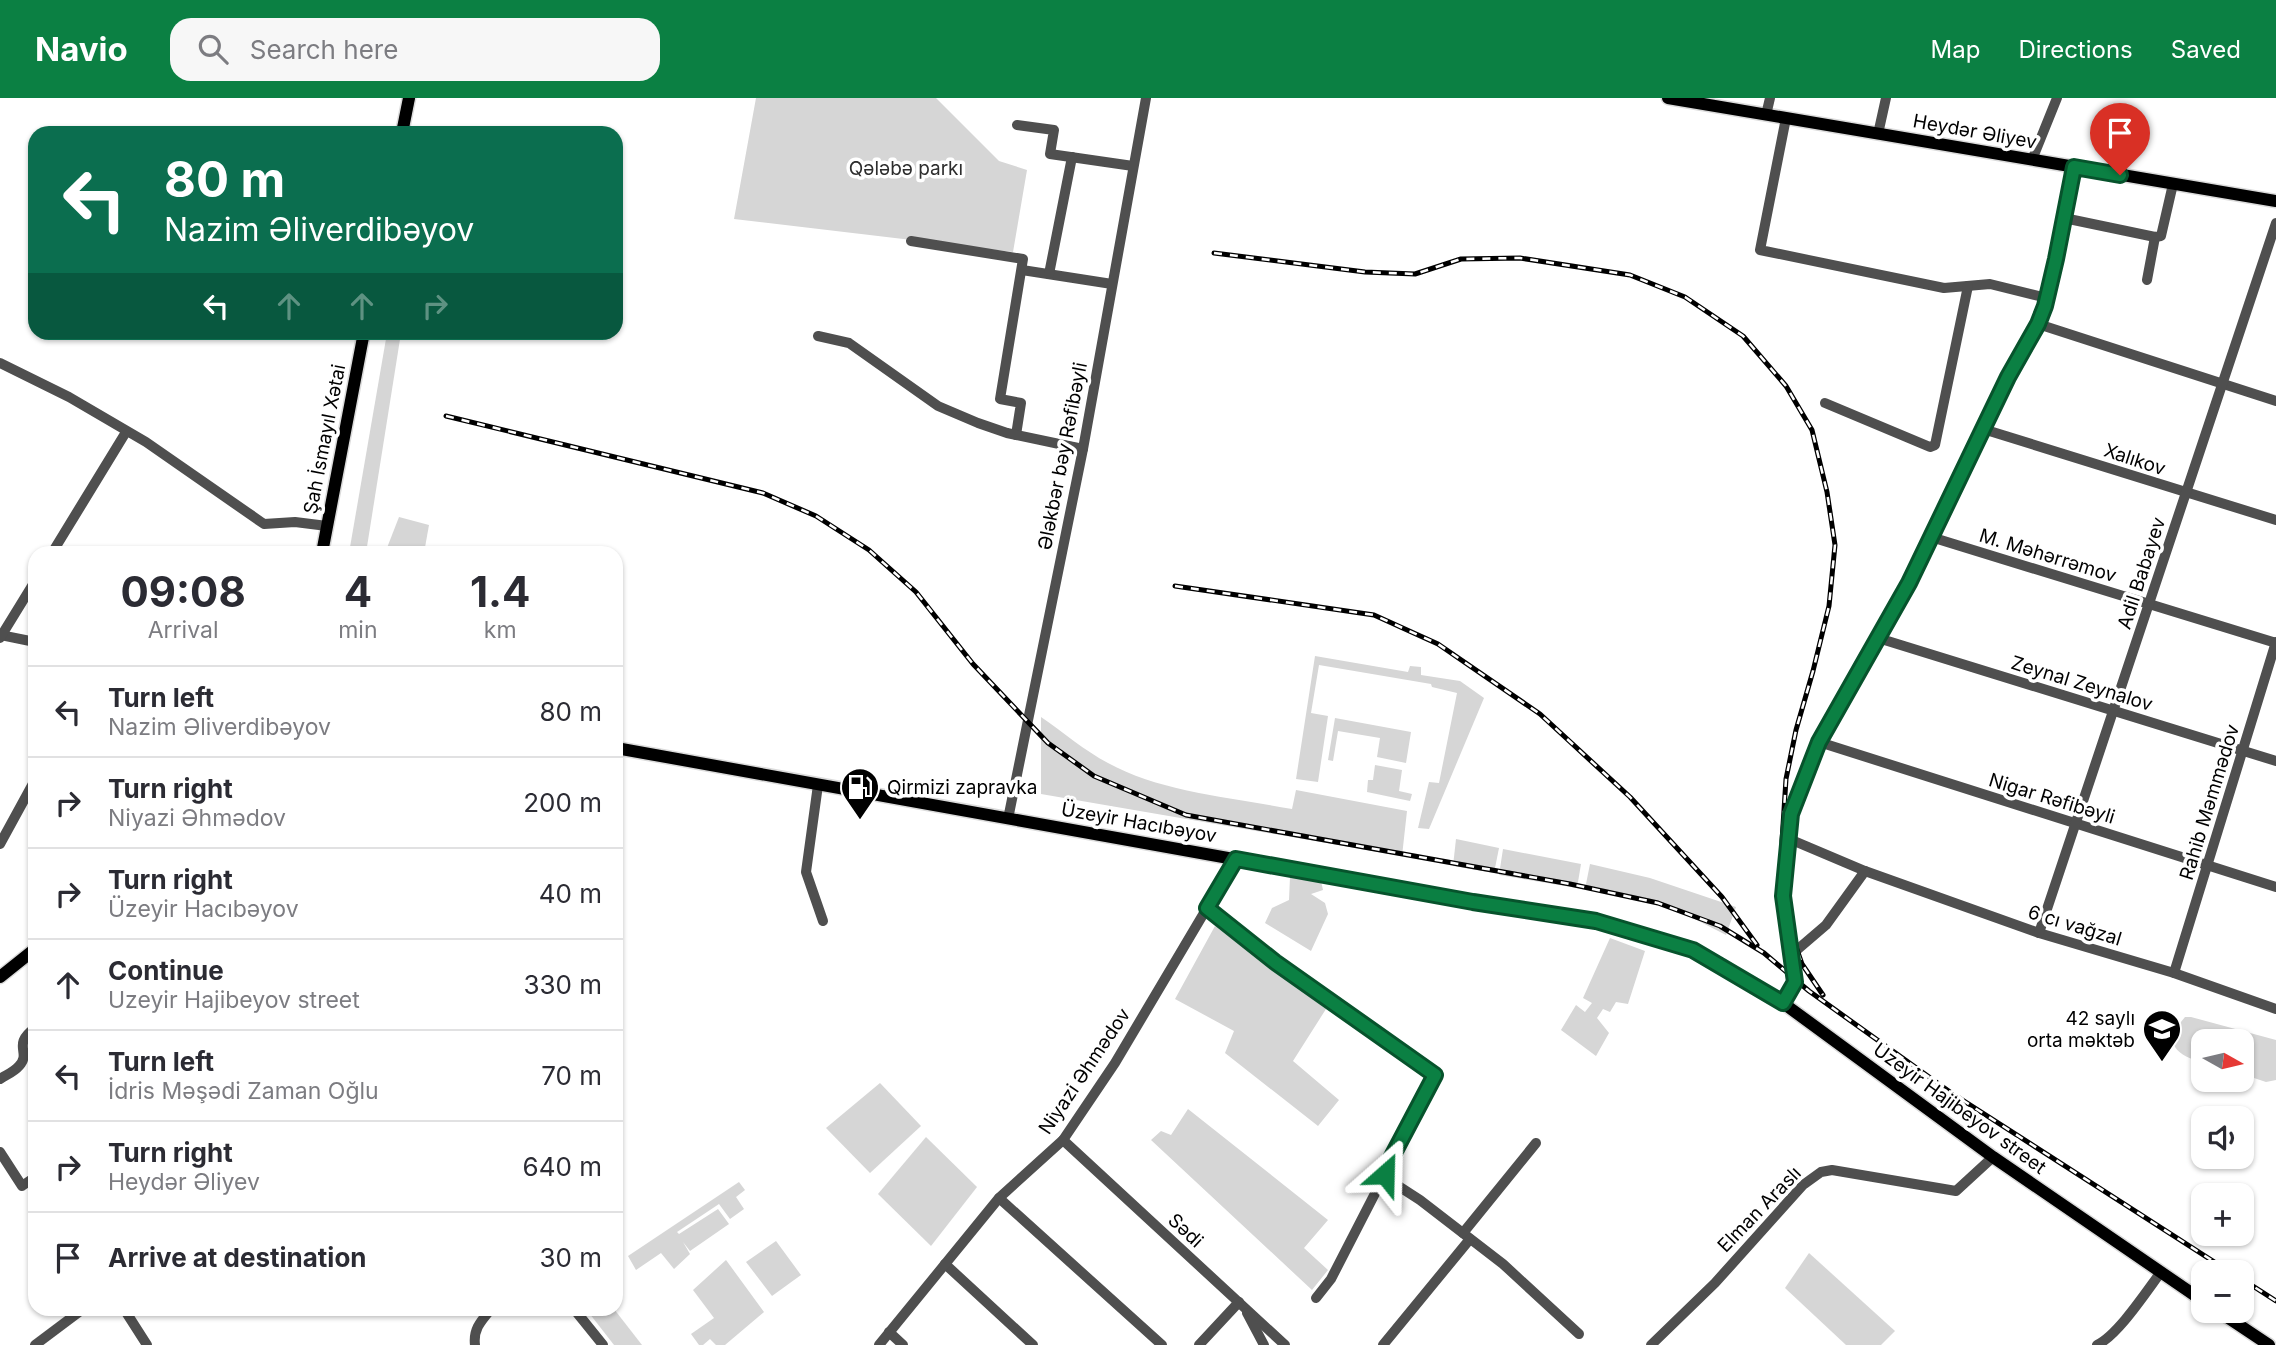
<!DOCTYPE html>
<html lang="en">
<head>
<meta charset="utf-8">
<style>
  :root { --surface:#fff; --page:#f7f7f7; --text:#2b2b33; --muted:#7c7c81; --line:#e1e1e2; --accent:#0b8043 }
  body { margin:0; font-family:Inter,sans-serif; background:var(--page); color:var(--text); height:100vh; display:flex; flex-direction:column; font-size:26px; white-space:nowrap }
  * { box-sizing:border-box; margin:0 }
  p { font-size:23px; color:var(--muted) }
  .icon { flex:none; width:38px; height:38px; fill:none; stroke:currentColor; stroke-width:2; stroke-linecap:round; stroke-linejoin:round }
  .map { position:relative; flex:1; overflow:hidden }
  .side { position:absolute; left:28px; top:448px; width:595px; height:770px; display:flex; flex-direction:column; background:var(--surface); border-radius:21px; box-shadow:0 2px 5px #0004 }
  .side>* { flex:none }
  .hud { position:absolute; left:28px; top:28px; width:595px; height:214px; border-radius:21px; box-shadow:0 2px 5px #0004; background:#0b6e4f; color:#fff; overflow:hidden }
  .needle { width:46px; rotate:98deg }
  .buttons { position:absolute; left:2191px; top:931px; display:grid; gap:14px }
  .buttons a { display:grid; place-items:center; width:63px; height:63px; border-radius:14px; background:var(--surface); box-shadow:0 2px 5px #0004; font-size:35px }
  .pin { position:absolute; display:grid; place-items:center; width:60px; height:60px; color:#fff; margin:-72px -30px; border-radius:50% 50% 50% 0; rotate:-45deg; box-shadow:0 0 7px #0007 }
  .pin .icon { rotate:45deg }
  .me { position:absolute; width:77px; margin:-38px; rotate:25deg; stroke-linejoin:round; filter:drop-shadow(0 0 5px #0008) }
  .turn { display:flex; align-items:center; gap:24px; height:147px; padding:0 21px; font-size:32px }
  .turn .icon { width:91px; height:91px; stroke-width:2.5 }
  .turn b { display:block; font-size:49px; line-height:60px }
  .lanes { display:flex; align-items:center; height:66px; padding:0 21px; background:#0003; justify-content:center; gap:35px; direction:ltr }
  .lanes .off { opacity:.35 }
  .eta { display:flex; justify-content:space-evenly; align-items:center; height:119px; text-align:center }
  .eta b { font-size:42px; font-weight:700; line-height:49px }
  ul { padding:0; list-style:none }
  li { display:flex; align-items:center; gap:21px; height:91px; padding:0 21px; border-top:2px solid var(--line) }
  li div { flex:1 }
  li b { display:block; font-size:26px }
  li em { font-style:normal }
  header { display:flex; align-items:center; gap:42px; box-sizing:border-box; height:98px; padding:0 35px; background:var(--accent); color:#fff }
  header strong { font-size:33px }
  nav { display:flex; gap:38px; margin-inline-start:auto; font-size:24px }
  .search { width:490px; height:63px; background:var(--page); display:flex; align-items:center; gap:18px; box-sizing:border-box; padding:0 24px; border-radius:21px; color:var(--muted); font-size:26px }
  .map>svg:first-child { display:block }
  .green { fill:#d6d6d6 }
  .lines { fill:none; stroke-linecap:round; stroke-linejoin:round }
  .major-casing { stroke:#dbdbdb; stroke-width:15 }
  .minor { stroke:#4f4f4f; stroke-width:10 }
  .major { stroke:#000; stroke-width:12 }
  .rail-casing { stroke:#000; stroke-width:5 }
  .rail { stroke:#fff; stroke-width:2.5; stroke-dasharray:8; stroke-linecap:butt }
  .route-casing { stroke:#07532c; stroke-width:18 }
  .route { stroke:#0b8043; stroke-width:12 }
  .labels { text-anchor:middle; stroke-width:7; stroke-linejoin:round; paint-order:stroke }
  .street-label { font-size:19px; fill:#000; stroke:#fff }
  .park-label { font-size:19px; fill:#2d2d2d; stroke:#fff }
  .poi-label { font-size:19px; fill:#000; stroke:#fff; text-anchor:start }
</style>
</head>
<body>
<header>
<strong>Navio</strong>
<div class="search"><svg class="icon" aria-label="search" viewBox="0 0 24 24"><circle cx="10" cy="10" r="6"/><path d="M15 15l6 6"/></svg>Search here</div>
<nav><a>Map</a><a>Directions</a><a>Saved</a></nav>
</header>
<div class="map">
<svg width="2276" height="1247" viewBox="0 0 2276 1247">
  <rect width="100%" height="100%" fill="#fff"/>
  <!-- green -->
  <g class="green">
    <path d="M756 0H936L999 63 1027 72 1013 154 734 121Z"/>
    <path d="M387 235H401L366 455H349Z"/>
    <path d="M399 419 429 427 424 455H385Z"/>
    <path d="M1315 558 1408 574 1410 568 1421 569V577L1460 583 1484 600 1429 731 1418 730 1429 684 1439 685 1457 595 1432 589 1431 586 1319 567 1311 615 1328 618 1318 684 1296 681Z"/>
    <path d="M1041 619C1063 634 1085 653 1108 665 1160 694 1234 700 1292 711L1296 692 1407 713 1402 758 1041 696Z"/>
    <path d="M1335 620 1411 634 1406 665 1377 659 1380 640 1338 633 1333 663 1328 662Z"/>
    <path d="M1375 667 1402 672 1399 693 1412 696 1410 703 1367 694 1368 682H1373Z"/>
    <path d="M1456 741 1499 750 1494 775 1453 768Z"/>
    <path d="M1503 751 1581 766 1577 790 1499 777Z"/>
    <path d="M1590 766 1650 780 1736 809 1726 837 1685 816 1656 804 1585 791Z"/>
    <path d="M1290 779 1321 783 1323 792 1311 796 1325 805 1328 816 1311 853 1265 825 1272 810 1289 802Z"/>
    <path d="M1215 828 1326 911 1293 963 1339 1002 1318 1028 1225 955 1234 933 1175 901Z"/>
    <path d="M1610 840 1645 853 1628 906 1616 904 1610 914 1603 911 1597 920 1609 935 1596 958 1561 932 1576 907 1585 914 1592 905 1583 900Z"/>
    <path d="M2185 919H2191L2276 942V982L2266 984 2242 976V943H2203V965C2177 957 2161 946 2185 919Z"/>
    <path d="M880 985 921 1028 870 1075 826 1030Z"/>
    <path d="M1188 1011 1328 1122 1304 1150 1328 1172 1312 1192 1151 1042 1161 1033 1171 1037Z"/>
    <path d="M926 1039 977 1089 931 1148 878 1096Z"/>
    <path d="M739 1084 745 1092 736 1099 744 1111 730 1121 719 1106 677 1134 679 1136 718 1111 729 1126 690 1153 683 1144 690 1156 674 1171 661 1155 636 1172 628 1158Z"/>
    <path d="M776 1143 801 1177 772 1198 746 1164Z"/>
    <path d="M1809 1155 1895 1233 1881 1247H1846L1785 1190Z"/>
    <path d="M726 1162 764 1214 725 1247H716L710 1241 703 1247H699L691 1236 714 1220 693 1192Z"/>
    <path d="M586 1211H614L642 1247H614Z"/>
  </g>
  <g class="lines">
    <defs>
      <g id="major">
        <path d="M1668 0 2276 103"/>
        <path d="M402 35 409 0"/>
        <path d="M322 455 364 234"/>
        <path d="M616 650 1473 804 1596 823 1693 852 1783 905 1993 1059 2203 1203"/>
        <path d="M0 879 35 851"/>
        <path d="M2218 1213 2269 1247"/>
      </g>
    </defs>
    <!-- major casing -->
    <use href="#major" class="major-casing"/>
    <!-- minor -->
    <g class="minor">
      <path d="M1766 17 1770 0"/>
      <path d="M1786 20 1760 152 1944 190 1990 186 2047 200"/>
      <path d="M1017 27 1054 32 1050 56 1133 68"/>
      <path d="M1878 36 1886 0"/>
      <path d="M2032 62 2057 0"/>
      <path d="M2064 120 2155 139 2161 138 2173 86"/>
      <path d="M911 143 1023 161 1000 301 1021 305 1016 337"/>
      <path d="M1022 172 1112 186"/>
      <path d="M1049 176 1072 59"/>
      <path d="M2147 182 2155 139"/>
      <path d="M2038 226 2276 303"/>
      <path d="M818 238 849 245 938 308 978 325 1007 335 1083 351"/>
      <path d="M0 265 69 299 146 344 264 426 295 424 327 428"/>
      <path d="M1825 305 1930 349 1935 347 1968 188"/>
      <path d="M1983 331 2276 422"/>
      <path d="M1931 439 2276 545"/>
      <path d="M52 455 126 334"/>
      <path d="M0 537 35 544"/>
      <path d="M0 540 35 483"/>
      <path d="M1878 540 2276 663"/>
      <path d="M1819 644 2276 789"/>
      <path d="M818 687 806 774 823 823"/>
      <path d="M1008 721 1083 351 1146 0"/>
      <path d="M1787 740 1865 773 2039 835 2174 875 2276 911"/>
      <path d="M0 746 35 682"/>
      <path d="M1207 810 1274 865 1435 977 1386 1070 1385 1076 1389 1082 1420 1102 1503 1166 1579 1236"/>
      <path d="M2039 835 2276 125"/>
      <path d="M1791 857 1826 827 1865 773"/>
      <path d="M2174 875 2276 544"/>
      <path d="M1783 905 1795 884 1783 798 1791 716 1819 644 1909 485 2008 279 2038 226 2045 208 2056 161 2074 69"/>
      <path d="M0 981C6 977 14 974 19 968 32 954 11 947 35 930"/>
      <path d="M1063 1042 1285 1247"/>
      <path d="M0 1054 22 1088 35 1079"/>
      <path d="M999 1100 1162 1247"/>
      <path d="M1463 1135 1536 1045"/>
      <path d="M945 1166 1033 1247"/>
      <path d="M1316 1200 1331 1181 1385 1076"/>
      <path d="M124 1211 147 1247"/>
      <path d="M574 1211 603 1247"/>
      <path d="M1247 1215 1264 1247"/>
      <path d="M889 1234 903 1247"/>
      <path d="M35 1247 83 1211"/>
      <path d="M475 1247C473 1231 481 1223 491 1211"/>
      <path d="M879 1247 999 1100 1063 1042 1115 965 1236 761"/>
      <path d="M1199 1247 1239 1204"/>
      <path d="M1383 1247 1470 1141"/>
      <path d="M1651 1247 1715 1185 1803 1087 1821 1074 1832 1072 1956 1093 1993 1059"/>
      <path d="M2097 1247C2118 1237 2146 1194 2161 1174"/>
    </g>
    <!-- major -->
    <use href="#major" class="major"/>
    <defs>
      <g id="rail">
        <path d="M1214 155 1365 174 1415 176 1461 161 1520 160 1630 177 1685 199 1743 238 1786 288 1812 332 1827 394 1835 447 1829 508 1813 573 1796 632 1786 681 1782 743 1786 820 1802 866 1823 897"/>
        <path d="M446 318 763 395 816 418 869 452 916 494 973 566 1048 645 1094 678 1186 717 1570 786 1658 805 1720 828 1764 855 1809 893 1950 994 2230 1174"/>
        <path d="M1175 488 1374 517 1438 546 1540 616 1630 699 1722 799 1757 847"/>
        <path d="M2242 1181 2276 1203"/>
      </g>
    </defs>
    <!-- rail casing -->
    <use href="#rail" class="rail-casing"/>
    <!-- rail -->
    <use href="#rail" class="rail"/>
  </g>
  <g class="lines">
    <defs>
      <path id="route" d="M1385 1076 1386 1070 1435 977 1275 864 1207 810 1236 761 1473 804 1596 823 1693 852 1783 905 1795 884 1783 798 1791 716 1819 644 1909 485 2008 279 2038 226 2045 208 2056 161 2074 69 2120 77"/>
    </defs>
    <!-- route casing -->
    <use href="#route" class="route-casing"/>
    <!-- route -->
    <use href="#route" class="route"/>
  </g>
  <!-- icons -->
  <defs>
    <symbol id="fuel-pin" viewBox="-11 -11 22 30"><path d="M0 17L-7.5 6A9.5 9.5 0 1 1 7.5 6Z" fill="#000" stroke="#fff"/><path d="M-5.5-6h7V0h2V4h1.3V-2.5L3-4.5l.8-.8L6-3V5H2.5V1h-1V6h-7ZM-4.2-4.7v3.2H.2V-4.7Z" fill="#fff"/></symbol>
    <symbol id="school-pin" viewBox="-11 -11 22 30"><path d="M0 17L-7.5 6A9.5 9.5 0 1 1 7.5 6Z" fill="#000" stroke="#fff"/><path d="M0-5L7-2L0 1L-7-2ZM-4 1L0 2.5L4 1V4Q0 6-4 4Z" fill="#fff"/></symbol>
  </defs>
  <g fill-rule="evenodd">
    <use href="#fuel-pin" x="838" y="667" width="44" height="60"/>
    <use href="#school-pin" x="2140" y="909" width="44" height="60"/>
  </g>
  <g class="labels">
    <!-- street labels -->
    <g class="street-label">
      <text transform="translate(1975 33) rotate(10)" y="7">Heydər Əliyev</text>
      <text transform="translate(324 341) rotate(-79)" y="7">Şah İsmayıl Xətai</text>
      <text transform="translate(1062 358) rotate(-79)" y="7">Ələkbər bəy Rəfibəyli</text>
      <text transform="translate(2135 361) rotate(18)" y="7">Xalıkov</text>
      <text transform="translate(2048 457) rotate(17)" y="7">M. Məhərrəmov</text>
      <text transform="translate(2141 475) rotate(-72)" y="7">Adil Babayev</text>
      <text transform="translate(2082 585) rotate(17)" y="7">Zeynal Zeynalov</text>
      <text transform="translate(2052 700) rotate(17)" y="7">Nigar Rəfibəyli</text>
      <text transform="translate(2209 704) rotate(-73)" y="7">Rahib Məmmədov</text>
      <text transform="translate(1139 724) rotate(10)" y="7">Üzeyir Hacıbəyov</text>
      <text transform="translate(2075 827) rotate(17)" y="7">6 cı vağzal</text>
      <text transform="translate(1084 973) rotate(-56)" y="7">Niyazi Əhmədov</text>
      <text transform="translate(1960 1010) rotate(36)" y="7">Uzeyir Hajibeyov street</text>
      <text transform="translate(1759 1111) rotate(-46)" y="7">Elman Araslı</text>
      <text transform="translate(1186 1132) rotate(43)" y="7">Sədi</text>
    </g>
    <!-- park labels -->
    <g class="park-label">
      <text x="906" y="77">Qələbə parkı</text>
    </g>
    <!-- poi labels -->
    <g class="poi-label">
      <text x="887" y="696">Qirmizi zapravka</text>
      <text x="2135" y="927" text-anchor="end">42 saylı<tspan x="2135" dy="22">orta məktəb</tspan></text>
    </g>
  </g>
</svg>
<div class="buttons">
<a><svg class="needle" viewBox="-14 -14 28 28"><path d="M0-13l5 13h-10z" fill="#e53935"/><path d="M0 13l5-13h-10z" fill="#7c7c81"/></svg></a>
<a><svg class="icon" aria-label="sound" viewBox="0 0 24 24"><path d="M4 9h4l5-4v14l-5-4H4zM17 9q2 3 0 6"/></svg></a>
<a>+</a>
<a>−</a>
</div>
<div class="pin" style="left:2120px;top:77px;background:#d93025"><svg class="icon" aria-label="arrive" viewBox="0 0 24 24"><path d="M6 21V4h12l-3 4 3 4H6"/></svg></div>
<svg class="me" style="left:1385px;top:1076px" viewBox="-20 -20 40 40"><path d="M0-17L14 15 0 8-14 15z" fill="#0b8043" stroke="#fff" stroke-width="4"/></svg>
<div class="hud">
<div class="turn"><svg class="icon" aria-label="left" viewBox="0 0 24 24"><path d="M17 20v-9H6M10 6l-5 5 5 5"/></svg><div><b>80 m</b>Nazim Əliverdibəyov</div></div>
<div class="lanes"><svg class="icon" aria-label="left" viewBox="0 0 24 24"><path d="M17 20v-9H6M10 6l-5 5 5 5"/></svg><svg class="icon off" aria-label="ahead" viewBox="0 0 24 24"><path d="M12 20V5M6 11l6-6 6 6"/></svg><svg class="icon off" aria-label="ahead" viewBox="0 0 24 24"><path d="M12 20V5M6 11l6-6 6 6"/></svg><svg class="icon off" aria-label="right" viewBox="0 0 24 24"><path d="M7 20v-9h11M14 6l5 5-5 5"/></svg></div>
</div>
<section class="side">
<div class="eta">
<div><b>09:08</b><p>Arrival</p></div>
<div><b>4</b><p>min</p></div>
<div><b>1.4</b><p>km</p></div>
</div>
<ul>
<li><svg class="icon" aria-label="left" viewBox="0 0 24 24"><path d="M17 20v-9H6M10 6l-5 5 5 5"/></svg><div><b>Turn left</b><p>Nazim Əliverdibəyov</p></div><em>80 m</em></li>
<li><svg class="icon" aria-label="right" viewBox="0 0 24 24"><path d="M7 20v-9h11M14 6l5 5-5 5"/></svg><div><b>Turn right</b><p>Niyazi Əhmədov</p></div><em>200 m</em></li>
<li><svg class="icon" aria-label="right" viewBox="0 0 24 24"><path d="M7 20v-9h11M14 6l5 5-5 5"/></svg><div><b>Turn right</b><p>Üzeyir Hacıbəyov</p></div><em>40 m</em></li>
<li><svg class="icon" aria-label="ahead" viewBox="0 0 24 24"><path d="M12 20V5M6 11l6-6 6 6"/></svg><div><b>Continue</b><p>Uzeyir Hajibeyov street</p></div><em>330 m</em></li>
<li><svg class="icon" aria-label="left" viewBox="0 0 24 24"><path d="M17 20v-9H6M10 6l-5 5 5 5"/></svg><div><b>Turn left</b><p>İdris Məşədi Zaman Oğlu</p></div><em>70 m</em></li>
<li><svg class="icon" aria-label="right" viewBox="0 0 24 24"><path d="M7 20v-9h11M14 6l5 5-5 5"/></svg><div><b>Turn right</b><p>Heydər Əliyev</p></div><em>640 m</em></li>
<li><svg class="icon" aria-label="arrive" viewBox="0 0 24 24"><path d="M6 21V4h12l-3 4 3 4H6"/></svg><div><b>Arrive at destination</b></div><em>30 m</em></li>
</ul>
</section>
</div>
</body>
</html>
